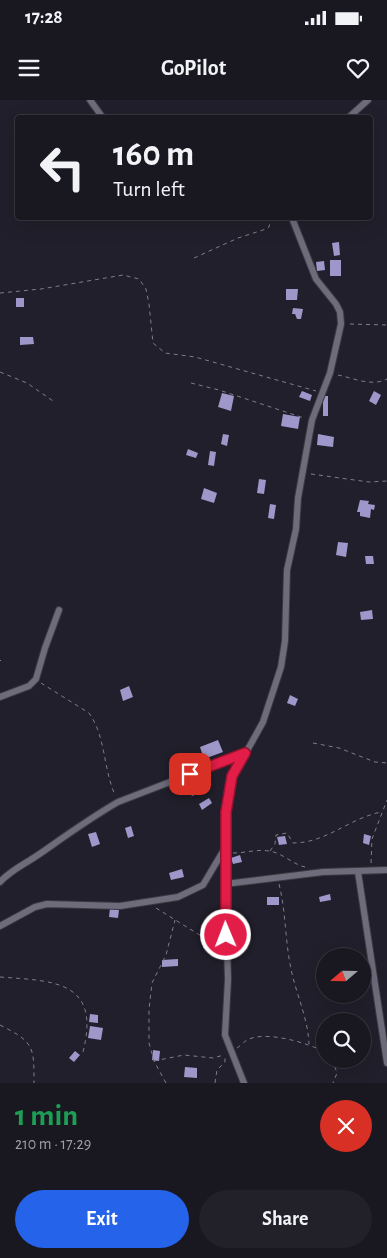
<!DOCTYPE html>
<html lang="en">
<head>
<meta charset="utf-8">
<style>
  :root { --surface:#191720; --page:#222029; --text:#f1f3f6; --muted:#9f9fa5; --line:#37363e; --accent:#2563eb }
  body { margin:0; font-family:"Alegreya Sans",sans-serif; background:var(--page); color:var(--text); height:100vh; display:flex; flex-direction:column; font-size:19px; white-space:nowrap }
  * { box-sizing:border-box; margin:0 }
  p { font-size:16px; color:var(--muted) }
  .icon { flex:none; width:28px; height:28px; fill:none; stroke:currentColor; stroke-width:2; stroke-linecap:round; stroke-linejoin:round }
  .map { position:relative; height:983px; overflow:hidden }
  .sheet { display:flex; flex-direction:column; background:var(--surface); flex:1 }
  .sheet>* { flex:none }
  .banner { position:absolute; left:15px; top:15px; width:358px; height:105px; border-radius:5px; box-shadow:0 5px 20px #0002,0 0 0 1px var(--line); background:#191720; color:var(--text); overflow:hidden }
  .needle { width:32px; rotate:250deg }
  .controls { position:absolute; left:316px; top:848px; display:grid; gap:10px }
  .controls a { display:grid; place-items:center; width:55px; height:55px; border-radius:50%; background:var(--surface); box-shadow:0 5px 20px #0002,0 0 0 1px var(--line); font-size:25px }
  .pin { position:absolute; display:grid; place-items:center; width:42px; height:42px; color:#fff; margin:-21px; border-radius:10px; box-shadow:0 2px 8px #0006 }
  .me { position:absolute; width:55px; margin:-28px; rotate:359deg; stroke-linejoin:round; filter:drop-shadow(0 0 4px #0008) }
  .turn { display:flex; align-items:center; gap:18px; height:105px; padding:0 15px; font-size:22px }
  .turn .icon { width:65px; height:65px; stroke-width:2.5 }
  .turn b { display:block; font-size:35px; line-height:42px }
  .round { display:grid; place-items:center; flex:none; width:52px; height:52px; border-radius:26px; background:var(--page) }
  .summary { display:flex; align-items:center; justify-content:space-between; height:85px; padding:0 15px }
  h1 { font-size:30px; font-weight:700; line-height:38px; color:#1e9e55 }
  .cta { display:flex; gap:10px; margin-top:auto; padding:10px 15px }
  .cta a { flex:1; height:58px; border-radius:30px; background:var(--accent); color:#fff; font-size:20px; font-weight:700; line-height:58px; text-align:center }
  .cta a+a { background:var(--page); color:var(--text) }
  .status { display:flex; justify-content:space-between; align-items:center; height:35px; padding:0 25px; background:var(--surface); direction:ltr }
  .status svg { height:14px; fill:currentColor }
  header { display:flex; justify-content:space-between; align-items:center; height:65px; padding:0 15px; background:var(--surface); font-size:22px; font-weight:700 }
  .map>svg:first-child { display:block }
  .building { fill:#9e97c9 }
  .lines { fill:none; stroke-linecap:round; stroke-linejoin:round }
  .minor-casing { stroke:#3b3a43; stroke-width:8 }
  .path { stroke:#7f7e88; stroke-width:1; stroke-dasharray:4 4; stroke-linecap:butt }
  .minor { stroke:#6e6c7b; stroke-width:6 }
  .route-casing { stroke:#92132f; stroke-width:12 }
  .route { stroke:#e11d48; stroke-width:9 }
</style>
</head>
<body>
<div class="status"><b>17:28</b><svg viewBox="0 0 49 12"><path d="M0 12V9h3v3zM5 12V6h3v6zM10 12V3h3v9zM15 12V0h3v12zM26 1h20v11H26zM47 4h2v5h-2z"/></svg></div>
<header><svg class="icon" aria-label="menu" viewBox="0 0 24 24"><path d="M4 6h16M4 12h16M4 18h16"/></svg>GoPilot<svg class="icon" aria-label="heart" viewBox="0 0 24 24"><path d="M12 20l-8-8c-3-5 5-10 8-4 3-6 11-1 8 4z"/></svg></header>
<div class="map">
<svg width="387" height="983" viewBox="0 0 387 983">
  <rect width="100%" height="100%" fill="#211f2b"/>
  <!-- building -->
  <g class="building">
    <path d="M339 142 340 155 334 156 332 143Z"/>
    <rect x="330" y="160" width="11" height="16"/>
    <path d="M324 161 325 170 317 171 316 162Z"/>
    <path d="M286 189H298L297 200H286Z"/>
    <rect x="16" y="198" width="8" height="9"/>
    <path d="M293 208 303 209 301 219H297L295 214H292Z"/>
    <path d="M20 237H33L34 244 20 245Z"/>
    <path d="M302 291 312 295 310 301 299 297Z"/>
    <path d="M374 291 381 295 376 305 369 301Z"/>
    <path d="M222 293 234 296 231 311 218 307Z"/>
    <rect x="323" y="296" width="5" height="20"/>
    <path d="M283 314 300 317 298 329 281 326Z"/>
    <path d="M223 334 229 335 227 346 221 344Z"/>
    <path d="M318 334 334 337 333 347 317 345Z"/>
    <path d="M188 349 198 353 196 358 186 355Z"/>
    <path d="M210 351 216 352 214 366 208 365Z"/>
    <path d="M259 379 266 380 264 394 257 393Z"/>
    <path d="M204 388 217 393 214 403 201 399Z"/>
    <path d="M360 400 369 401 368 404 375 405 374 410 371 409 370 418 360 416V412H357Z"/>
    <path d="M270 404 276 405 274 419 268 418Z"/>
    <path d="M338 442 348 443 346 457 336 455Z"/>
    <path d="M365 456H373L374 464H366Z"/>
    <path d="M372 510 373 519 361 520 360 512Z"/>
    <path d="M129 586 133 597 123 601 120 590Z"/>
    <path d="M290 595 298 599 295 606 287 603Z"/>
    <path d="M218 640 223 652 204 659 200 647Z"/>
    <path d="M195 685 199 693 192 696 188 688Z"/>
    <path d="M209 698 212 703 202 710 199 704Z"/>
    <path d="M131 726 134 736 128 738 125 728Z"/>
    <path d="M96 732 100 744 92 747 88 734Z"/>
    <path d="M364 734 371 736 369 745 363 743Z"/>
    <path d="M285 736 287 744 279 745 277 737Z"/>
    <path d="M240 755 242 762 233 764 231 758Z"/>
    <path d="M182 769 184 777 171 780 169 773Z"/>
    <path d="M330 794 331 800 320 802 319 797Z"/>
    <rect x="267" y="797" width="12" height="8"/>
    <path d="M110 808 119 810 118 818 109 817Z"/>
    <path d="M204 840 213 841 212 849 203 848Z"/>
    <path d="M178 859V866L162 867V860Z"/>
    <path d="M90 914 98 915V923L89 922Z"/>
    <path d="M90 926 103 928 101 940 88 938Z"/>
    <path d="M153 950 160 951 159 961 152 960Z"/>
    <path d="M75 951 80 955 74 962 69 958Z"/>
    <path d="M185 967 197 968V978L184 977Z"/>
  </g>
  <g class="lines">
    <defs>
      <g id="minor">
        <path d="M90 0 103 18"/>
        <path d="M348 18 368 0"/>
        <path d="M0 597 29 586 36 579 45 548 59 510"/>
        <path d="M358 772 387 963"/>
        <path d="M0 782C11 770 25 764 38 755 64 737 90 718 118 702L245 653"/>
        <path d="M225 784 323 772 387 770"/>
        <path d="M0 826 35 807 47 804 120 806 178 797 203 785 225 748"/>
        <path d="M244 983 225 935 228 879 225 784 227 712 233 676 263 622 281 567 285 541 287 470 296 429 298 398 312 320 330 273 341 224 340 212 336 204 316 179 292 118"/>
      </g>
    </defs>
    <!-- minor casing -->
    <use href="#minor" class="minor-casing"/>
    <!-- path -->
    <g class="path">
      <path d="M194 158 238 138 266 129 269 127 271 118"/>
      <path d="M0 193 41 189 123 175 139 179 146 189 149 204 153 243 165 253 195 257 316 291"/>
      <path d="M350 224 387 225"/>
      <path d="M0 272 27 283 53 301"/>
      <path d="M338 275C353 278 372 287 387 279"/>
      <path d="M191 283 219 290 304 318"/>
      <path d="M311 374 369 382 387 381"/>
      <path d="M0 560 1 561"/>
      <path d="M41 583 89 613C106 637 103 668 115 695"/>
      <path d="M313 643 339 648 375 662 387 663"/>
      <path d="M270 751 275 744 276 735 287 733 293 743C326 743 348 719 381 712"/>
      <path d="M233 753C245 753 257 749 269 751 283 753 292 764 305 767"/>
      <path d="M371 763 372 739 387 700"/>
      <path d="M279 784C286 812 285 841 291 869 296 894 308 918 309 944"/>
      <path d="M156 808 206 839 215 840 219 844"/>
      <path d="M0 877C55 881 101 881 83 952"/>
      <path d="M0 925C34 942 34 946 34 983"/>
      <path d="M237 948C240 946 244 942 247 940 265 930 308 943 325 952"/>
      <path d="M332 959 337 973 333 983"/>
      <path d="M154 961 184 955 213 958 224 955"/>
      <path d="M166 983 154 961 149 943V909L152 883 166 855 175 820"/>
      <path d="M215 983 217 970 225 962V956"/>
    </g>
    <!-- minor -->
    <use href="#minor" class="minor"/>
  </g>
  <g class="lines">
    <defs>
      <path id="route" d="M190 674 245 653 232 676 226 712V835"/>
    </defs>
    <!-- route casing -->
    <use href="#route" class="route-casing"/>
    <!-- route -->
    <use href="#route" class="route"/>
  </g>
</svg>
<div class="controls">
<a><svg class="needle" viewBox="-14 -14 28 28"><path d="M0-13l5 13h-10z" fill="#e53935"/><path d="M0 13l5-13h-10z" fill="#9f9fa5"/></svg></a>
<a><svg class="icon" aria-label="search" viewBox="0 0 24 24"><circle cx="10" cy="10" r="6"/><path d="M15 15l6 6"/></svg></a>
</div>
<div class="pin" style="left:190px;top:674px;background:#d93025"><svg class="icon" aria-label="arrive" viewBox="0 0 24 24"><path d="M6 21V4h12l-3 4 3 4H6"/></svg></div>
<svg class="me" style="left:226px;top:835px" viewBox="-20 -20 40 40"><circle r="17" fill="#e11d48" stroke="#fff" stroke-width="3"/><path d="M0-11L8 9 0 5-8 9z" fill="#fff"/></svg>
<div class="banner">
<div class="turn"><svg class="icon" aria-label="left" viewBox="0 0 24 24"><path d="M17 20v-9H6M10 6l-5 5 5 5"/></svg><div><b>160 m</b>Turn left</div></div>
</div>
</div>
<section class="sheet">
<div class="summary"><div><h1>1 min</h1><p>210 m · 17:29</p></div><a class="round" style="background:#d93025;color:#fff"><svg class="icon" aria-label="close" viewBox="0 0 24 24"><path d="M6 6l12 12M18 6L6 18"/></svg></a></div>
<div class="cta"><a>Exit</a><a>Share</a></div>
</section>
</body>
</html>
